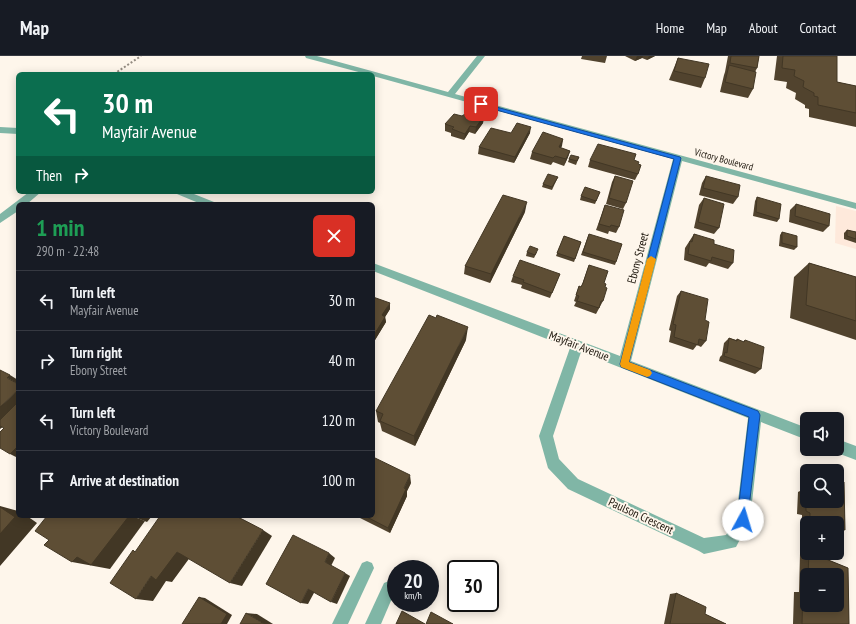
<!DOCTYPE html>
<html lang="en">
<head>
<meta charset="utf-8">
<style>
  :root { --surface:#171b24; --page:#242831; --text:#f1f3f6; --muted:#9ea1a6; --line:#363941 }
  body { margin:0; font-family:"PT Sans Narrow",sans-serif; background:var(--page); color:var(--text); height:100vh; display:flex; flex-direction:column; font-size:15px; white-space:nowrap }
  * { box-sizing:border-box; margin:0 }
  p { font-size:13px; color:var(--muted) }
  .icon { flex:none; width:22px; height:22px; fill:none; stroke:currentColor; stroke-width:2; stroke-linecap:round; stroke-linejoin:round }
  .map { position:relative; flex:1; overflow:hidden }
  .drawer { position:absolute; left:16px; top:146px; width:359px; height:316px; display:flex; flex-direction:column; background:var(--surface); border-radius:6px; box-shadow:0 2px 10px #0003 }
  .drawer>* { flex:none }
  .hud { position:absolute; left:16px; top:16px; width:359px; height:122px; border-radius:6px; box-shadow:0 2px 10px #0003; background:#0b6e4f; color:#fff; overflow:hidden }
  .tools { position:absolute; left:800px; top:356px; display:grid; gap:8px }
  .tools a { display:grid; place-items:center; width:44px; height:44px; border-radius:6px; background:var(--surface); box-shadow:0 2px 10px #0003; font-size:20px }
  .speed { position:absolute; left:387px; top:504px; display:flex; gap:8px; font-size:20px; font-weight:700; text-align:center }
  .speed>* { display:grid; place-content:center; width:52px; height:52px; border-radius:50%; background:var(--surface); box-shadow:0 2px 10px #0003; line-height:1 }
  .speed small { font-size:10px; font-weight:400 }
  .speed .limit { border:2px solid #111; border-radius:6px; background:#fff; color:#111 }
  .pin { position:absolute; display:grid; place-items:center; width:34px; height:34px; color:#fff; margin:-17px; border-radius:8px; box-shadow:0 2px 6px #0006 }
  .me { position:absolute; width:44px; margin:-22px; rotate:6deg; stroke-linejoin:round; filter:drop-shadow(0 0 3px #0008) }
  .turn { display:flex; align-items:center; gap:14px; height:84px; padding:0 20px; font-size:18px }
  .turn .icon { width:52px; height:52px; stroke-width:2.5 }
  .turn b { display:block; font-size:28px; line-height:34px }
  .then { display:flex; align-items:center; height:38px; padding:0 20px; background:#0003; gap:8px; font-size:15px }
  .round { display:grid; place-items:center; flex:none; width:42px; height:42px; border-radius:6px; background:var(--page) }
  .summary { display:flex; align-items:center; justify-content:space-between; height:68px; padding:0 20px }
  h1 { font-size:24px; font-weight:700; line-height:30px; color:#1e9e55 }
  ul { padding:0; list-style:none }
  li { display:flex; align-items:center; gap:12px; height:60px; padding:0 20px; border-top:1px solid var(--line) }
  li div { flex:1 }
  li b { display:block; font-size:15px }
  li em { font-style:normal }
  header { display:flex; align-items:center; gap:24px; box-sizing:border-box; height:56px; padding:0 20px; background:var(--surface); border-bottom:1px solid var(--line) }
  header strong { font-size:19px }
  nav { display:flex; gap:22px; margin-inline-start:auto; font-size:14px }
  .map>svg:first-child { display:block }
  .commercial { fill:#fee9db }
  .lines { fill:none; stroke-linecap:round; stroke-linejoin:round }
  .path { stroke:#938b81; stroke-width:2; stroke-dasharray:2 2; stroke-linecap:butt }
  .lane { fill:#80b6a6; fill-rule:evenodd }
  .street { fill:#80b6a6; fill-rule:evenodd }
  .wall { fill:#51432e; fill-rule:evenodd }
  .shaded-wall { fill:#423725 }
  .building { fill:#5e4e35; stroke:#423725 }
  .route { fill:#1a73e8; stroke:#114b97 }
  .slow { fill:#f59e0b }
  .labels { text-anchor:middle; stroke-width:4; stroke-linejoin:round; paint-order:stroke }
  .far-street-label { font-size:10px; fill:#1b140a; stroke:#fef6eb }
  .street-label { font-size:12px; fill:#1b140a; stroke:#fef6eb }
</style>
</head>
<body>
<header>
<strong>Map</strong>
<nav><a>Home</a><a>Map</a><a>About</a><a>Contact</a></nav>
</header>
<div class="map">
<svg width="856" height="568" viewBox="0 0 856 568">
  <rect width="100%" height="100%" fill="#fef6eb"/>
  <!-- commercial -->
  <path class="commercial" d="M836 150 856 155V193L835 187Z"/>
  <g class="lines">
    <!-- path -->
    <path class="path" d="M114 18 141 0"/>
    <!-- lane -->
    <g class="lane">
      <path d="M367 505 372 507 374 512 348 568H332L362 507Z"/>
      <path d="M389 525 394 527 396 533 381 568H365L384 527Z"/>
    </g>
    <!-- street -->
    <g class="street">
      <path d="M305 0H317L448 36 477 0H485L455 38 856 147V153L682 105 631 305 807 372V384L761 366 750 464 736 491 704 498 699 495 568 433 548 412 539 380 570 292 373 215V207L620 300 673 103 373 20V18H366L306 2ZM581 296 748 362 736 462 726 479 704 482 578 423 559 403 553 380Z"/>
      <path d="M0 71 18 72V78L0 77Z"/>
      <path d="M29 136H41L27 148H18V155L0 167V158Z"/>
      <path d="M175 136H189L214 146 216 148H201L177 138Z"/>
      <path d="M837 383 856 390V404L832 395 831 393H837Z"/>
    </g>
  </g>
  <!-- wall -->
  <g class="wall">
    <path d="M582 0H607L605 7 581 3Z"/>
    <path d="M625 0H655L647 4 642 2 635 5Z"/>
    <path d="M728 0H759L757 12 755 16 753 33 748 42 720 36 724 19 725 16Z"/>
    <path d="M777 0H837V26L856 30V71L809 61V53L805 52V49L795 43 796 37 786 32 787 26 774 24Z"/>
    <path d="M678 2 705 22 701 32 669 24Z"/>
    <path d="M462 60H484L483 67 475 78 469 76 464 84 451 80V77L445 75V68Z"/>
    <path d="M511 77H530L514 107 478 98 479 91Z"/>
    <path d="M563 83 561 92 570 95 568 101 564 110 553 106 551 109 530 103 532 96Z"/>
    <path d="M579 101 576 109 568 106 569 103Z"/>
    <path d="M590 104 638 108V118L635 124 588 111Z"/>
    <path d="M615 120 626 147 623 153 606 148 612 126Z"/>
    <path d="M706 120 738 141 733 148 699 139 702 127Z"/>
    <path d="M558 121 552 134 542 131 543 128Z"/>
    <path d="M600 136 595 148 580 144 581 140Z"/>
    <path d="M757 141 779 163 777 166 753 160 755 145Z"/>
    <path d="M704 142 719 172 714 178 694 172 699 149Z"/>
    <path d="M796 148 829 170 823 176 789 166 790 154Z"/>
    <path d="M605 149 619 171 616 177 609 175 608 178 596 174Z"/>
    <path d="M525 156 490 227 464 218 465 210Z"/>
    <path d="M847 174 856 176V187L844 183V177Z"/>
    <path d="M782 176 797 191 794 194 779 190 780 179Z"/>
    <path d="M589 178 616 206 615 209 581 199Z"/>
    <path d="M694 178 714 188 733 207 728 213 709 207 706 211 684 204 685 192Z"/>
    <path d="M564 180 581 186 574 206 556 200Z"/>
    <path d="M527 196H537L534 202 526 200Z"/>
    <path d="M809 207 856 221V284L790 262 794 221Z"/>
    <path d="M589 209 604 227 605 231 603 245 596 258 574 250 576 246 574 245 579 230 581 231 582 229Z"/>
    <path d="M560 218 550 242 521 232 522 229 511 226 513 220Z"/>
    <path d="M681 235 705 264 706 285 701 291 697 289 693 294 669 286 671 275 669 274 677 240Z"/>
    <path d="M373 241 390 253 385 261 386 266 375 284 373 283Z"/>
    <path d="M729 282 736 284 737 283 743 286 745 284 761 313 755 318 719 305 720 301 722 299 724 287Z"/>
    <path d="M466 284 415 390 382 375 380 367 378 366 376 355Z"/>
    <path d="M811 413 815 415H807V445H837V423L844 426 845 474 837 476V467H811L802 463V459L797 458 798 436 802 434 803 417Z"/>
    <path d="M411 427 407 435V440L390 477 356 460H373Z"/>
    <path d="M807 497H811L848 512 849 568H793L794 536H799L800 498ZM807 519H837V549H807Z"/>
    <path d="M676 537 705 558 726 568H664L670 538Z"/>
  </g>
  <!-- shaded-wall -->
  <g class="shaded-wall">
    <path d="M637 0H643L642 2 635 5Z"/>
    <path d="M649 0H655L647 4Z"/>
    <path d="M484 60 483 67 475 78 476 71Z"/>
    <path d="M470 70 469 76 464 84 465 78Z"/>
    <path d="M531 71 530 77 514 107 515 101Z"/>
    <path d="M563 83 562 90 557 98 559 91Z"/>
    <path d="M570 95 568 101 564 110 566 103Z"/>
    <path d="M527 146 525 156 490 227 491 218Z"/>
    <path d="M390 247V253L385 261 386 266 375 284 374 279 382 259Z"/>
    <path d="M468 271 466 284 415 390 414 380Z"/>
    <path d="M0 318 10 319 18 324V328Z"/>
    <path d="M18 334V364L4 370 0 373V351Z"/>
    <path d="M18 390V402L10 398Z"/>
    <path d="M410 419 411 427 407 435V440L390 477 388 472 404 432Z"/>
    <path d="M0 450 18 455V460H27L37 467 0 510Z"/>
    <path d="M129 460H132L145 465 110 513 72 506 77 501Z"/>
    <path d="M132 460H152L147 466Z"/>
    <path d="M263 474 272 480 242 530 230 527Z"/>
    <path d="M177 496 191 500 172 526 166 525 153 545 136 543 151 520Z"/>
    <path d="M329 497 335 502 331 510 325 506Z"/>
    <path d="M345 517 350 520 337 548 331 546Z"/>
    <path d="M308 533 315 535 308 548 301 547Z"/>
    <path d="M199 541 205 542 232 559 227 568H221Z"/>
    <path d="M246 557 257 558 273 568H264Z"/>
  </g>
  <!-- building -->
  <g class="building">
    <path d="M731 0H759L757 12 730 7Z"/>
    <path d="M783 0H837V26L856 30V57L818 49V41L814 40V37L803 31 804 25 794 20 795 14 782 12Z"/>
    <path d="M678 2 709 8 705 22 674 15Z"/>
    <path d="M729 9 756 16 753 33 725 26Z"/>
    <path d="M468 56 484 60 476 71 470 70 465 78 452 73 454 71 445 68 454 58 462 60Z"/>
    <path d="M517 67 531 71 515 101 479 91 491 72 511 77Z"/>
    <path d="M543 76 563 83 559 91 570 95 566 103 555 100 553 102 532 96Z"/>
    <path d="M598 88 636 98 634 104 639 106 638 108 641 109 638 118 590 104Z"/>
    <path d="M571 99 579 101 577 105 569 103Z"/>
    <path d="M548 118 558 121 552 131 543 128Z"/>
    <path d="M615 120 633 125 626 147 609 142Z"/>
    <path d="M706 120 740 129 738 141 703 132Z"/>
    <path d="M585 131 600 136 596 145 581 140Z"/>
    <path d="M503 139 527 146 491 218 465 210Z"/>
    <path d="M757 141 781 148 779 163 756 156Z"/>
    <path d="M704 142 724 148 719 172 698 166Z"/>
    <path d="M796 148 830 158 829 170 795 160Z"/>
    <path d="M605 149 624 154 619 171 611 169 610 171 599 168Z"/>
    <path d="M847 174 856 176V183L847 180Z"/>
    <path d="M782 176 797 180V191L782 187Z"/>
    <path d="M589 178 622 188 616 206 583 196Z"/>
    <path d="M694 178 714 184V188L734 194 733 207 712 201 711 205 688 198 690 185 692 186Z"/>
    <path d="M564 180 581 186 575 203 557 197Z"/>
    <path d="M530 190 538 193 535 199 527 196Z"/>
    <path d="M520 204 560 218 552 237 523 226 524 224 513 220Z"/>
    <path d="M809 207 856 221V265L806 249Z"/>
    <path d="M589 209 608 215 604 227 606 228 605 231 607 232 603 245H601L599 252 577 245 579 240 576 239 579 230 581 231 583 227Z"/>
    <path d="M681 235 708 243 705 264 709 266 706 285 699 283 698 289 674 281 676 269 673 268Z"/>
    <path d="M373 241 390 247 382 259 385 261 374 279 373 278Z"/>
    <path d="M429 259 436 262 437 259 468 271 414 380 380 365 383 358 376 355Z"/>
    <path d="M729 282 737 285V283L744 286 745 284 764 291 761 313 724 300 725 296 727 297Z"/>
    <path d="M0 314 10 319 7 322 18 328V334L0 351Z"/>
    <path d="M18 346V390L10 398 0 392V376L4 372 0 370V364Z"/>
    <path d="M373 401 410 419 404 432 406 433 388 472 365 460H373Z"/>
    <path d="M837 423 844 426 845 474 837 471V467H826L810 461V457L806 455V433H807V445H837Z"/>
    <path d="M0 451 15 461 0 478Z"/>
    <path d="M47 460H129L91 509 77 501 72 506 44 489 49 484 35 475Z"/>
    <path d="M160 460H236L263 474 230 527 177 496 156 524 151 520 136 543 110 527 133 494 135 496Z"/>
    <path d="M293 479 329 497 325 506 345 517 331 546 308 533 301 547 266 528Z"/>
    <path d="M809 497H811L848 512 849 568H802L803 535 807 537V549H837V519H808Z"/>
    <path d="M676 537 706 551 705 558 726 568H670Z"/>
    <path d="M199 541 227 558 221 568H182Z"/>
    <path d="M402 555 425 568H396Z"/>
    <path d="M431 556 453 568H426Z"/>
    <path d="M246 557 264 568H240Z"/>
  </g>
  <!-- route -->
  <path class="route" d="M478 46 680 101 681 102 629 306 758 355 760 359 747 468 743 469 739 468 737 464 749 361 621 311 620 308 674 103 478 49Z"/>
  <!-- slow -->
  <path class="slow" d="M651 200 656 203 629 306 650 314 652 317 650 320 647 321 621 311 620 308 647 203Z"/>
  <g class="labels">
    <!-- far-street labels -->
    <g class="far-street-label">
      <text transform="translate(724 103) rotate(15)" y="4">Victory Boulevard</text>
    </g>
    <!-- street labels -->
    <g class="street-label">
      <text transform="translate(638 202) rotate(-75)" y="4">Ebony Street</text>
      <text transform="translate(579 290) rotate(21)" y="4">Mayfair Avenue</text>
      <text transform="translate(641 460) rotate(25)" y="4">Paulson Crescent</text>
    </g>
  </g>
</svg>
<div class="tools">
<a><svg class="icon" aria-label="sound" viewBox="0 0 24 24"><path d="M4 9h4l5-4v14l-5-4H4zM17 9q2 3 0 6"/></svg></a>
<a><svg class="icon" aria-label="search" viewBox="0 0 24 24"><circle cx="10" cy="10" r="6"/><path d="M15 15l6 6"/></svg></a>
<a>+</a>
<a>−</a>
</div>
<div class="speed"><div>20<small>km/h</small></div><div class="limit">30</div></div>
<div class="pin" style="left:481px;top:48px;background:#d93025"><svg class="icon" aria-label="arrive" viewBox="0 0 24 24"><path d="M6 21V4h12l-3 4 3 4H6"/></svg></div>
<svg class="me" style="left:743px;top:464px" viewBox="-20 -20 40 40"><circle r="19" fill="#fff"/><path d="M0-13L10 11 0 6-10 11z" fill="#1a73e8"/></svg>
<div class="hud">
<div class="turn"><svg class="icon" aria-label="left" viewBox="0 0 24 24"><path d="M17 20v-9H6M10 6l-5 5 5 5"/></svg><div><b>30 m</b>Mayfair Avenue</div></div>
<div class="then">Then<svg class="icon" aria-label="right" viewBox="0 0 24 24"><path d="M7 20v-9h11M14 6l5 5-5 5"/></svg></div>
</div>
<section class="drawer">
<div class="summary"><div><h1>1 min</h1><p>290 m · 22:48</p></div><a class="round" style="background:#d93025;color:#fff"><svg class="icon" aria-label="close" viewBox="0 0 24 24"><path d="M6 6l12 12M18 6L6 18"/></svg></a></div>
<ul>
<li><svg class="icon" aria-label="left" viewBox="0 0 24 24"><path d="M17 20v-9H6M10 6l-5 5 5 5"/></svg><div><b>Turn left</b><p>Mayfair Avenue</p></div><em>30 m</em></li>
<li><svg class="icon" aria-label="right" viewBox="0 0 24 24"><path d="M7 20v-9h11M14 6l5 5-5 5"/></svg><div><b>Turn right</b><p>Ebony Street</p></div><em>40 m</em></li>
<li><svg class="icon" aria-label="left" viewBox="0 0 24 24"><path d="M17 20v-9H6M10 6l-5 5 5 5"/></svg><div><b>Turn left</b><p>Victory Boulevard</p></div><em>120 m</em></li>
<li><svg class="icon" aria-label="arrive" viewBox="0 0 24 24"><path d="M6 21V4h12l-3 4 3 4H6"/></svg><div><b>Arrive at destination</b></div><em>100 m</em></li>
</ul>
</section>
</div>
</body>
</html>
